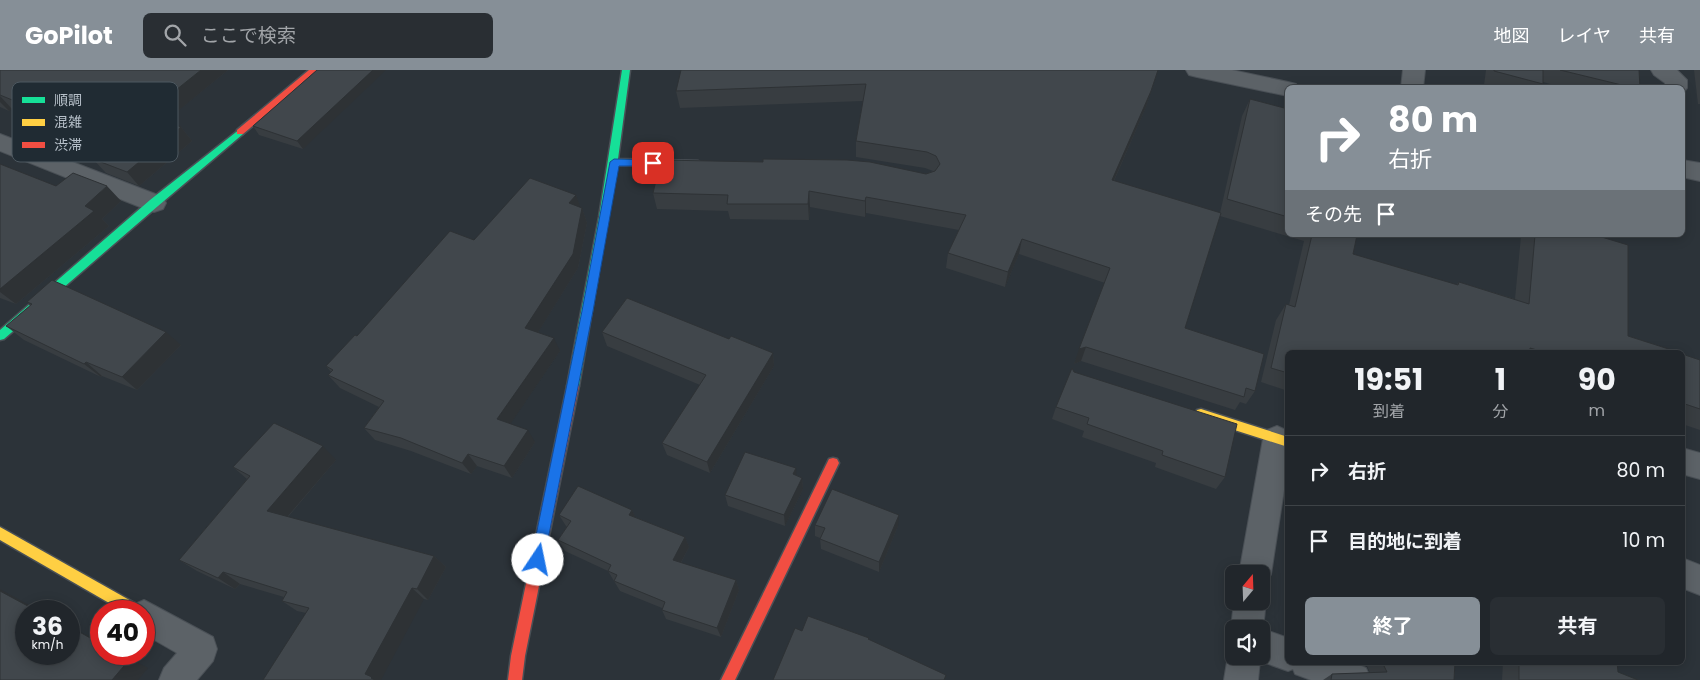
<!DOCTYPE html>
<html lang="ja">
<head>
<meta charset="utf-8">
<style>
  :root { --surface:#21262b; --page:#292e33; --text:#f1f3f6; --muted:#a2a5a9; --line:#3e4347; --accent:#868f97 }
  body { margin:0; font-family:Poppins,"Noto Sans JP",sans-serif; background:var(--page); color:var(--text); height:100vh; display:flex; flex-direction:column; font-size:19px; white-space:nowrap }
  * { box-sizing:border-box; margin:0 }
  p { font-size:16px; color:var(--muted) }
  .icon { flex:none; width:28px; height:28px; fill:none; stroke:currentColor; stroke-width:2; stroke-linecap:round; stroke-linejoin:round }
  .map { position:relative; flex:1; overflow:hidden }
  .details { position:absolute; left:1285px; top:280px; width:400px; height:315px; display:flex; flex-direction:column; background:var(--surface); border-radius:8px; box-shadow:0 2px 12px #0003,0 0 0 1px var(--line) }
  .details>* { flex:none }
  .banner { position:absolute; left:1285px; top:15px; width:400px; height:152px; border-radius:8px; box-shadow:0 2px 12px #0003,0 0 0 1px var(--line); background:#868f97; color:#fff; overflow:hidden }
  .needle { width:32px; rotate:19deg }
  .fabs { position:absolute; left:1225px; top:495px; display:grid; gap:10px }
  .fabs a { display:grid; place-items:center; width:45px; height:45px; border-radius:8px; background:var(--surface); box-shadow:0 2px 12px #0003,0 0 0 1px var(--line); font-size:25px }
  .speed { position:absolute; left:15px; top:530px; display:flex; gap:10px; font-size:25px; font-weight:700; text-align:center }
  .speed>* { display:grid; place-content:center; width:65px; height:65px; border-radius:50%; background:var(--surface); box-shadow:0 2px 12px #0003,0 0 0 1px var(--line); line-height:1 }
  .speed small { font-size:12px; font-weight:400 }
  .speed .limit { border:8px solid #d22; background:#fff; color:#111 }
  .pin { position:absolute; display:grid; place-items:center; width:42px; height:42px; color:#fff; margin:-21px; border-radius:10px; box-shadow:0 2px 8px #0006 }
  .me { position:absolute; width:55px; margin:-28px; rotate:11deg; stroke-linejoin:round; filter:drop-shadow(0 0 4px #0008) }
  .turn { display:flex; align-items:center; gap:18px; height:105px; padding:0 20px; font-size:22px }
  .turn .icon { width:65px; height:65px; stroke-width:2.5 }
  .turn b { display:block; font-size:35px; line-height:42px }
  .then { display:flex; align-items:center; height:48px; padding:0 20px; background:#0003; gap:10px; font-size:19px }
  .eta { display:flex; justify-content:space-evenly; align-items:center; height:85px; text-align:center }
  .eta b { font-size:30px; font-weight:700; line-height:35px }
  .primary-button { display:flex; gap:10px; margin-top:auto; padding:10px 20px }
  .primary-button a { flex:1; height:58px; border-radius:8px; background:var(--accent); color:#fff; font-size:20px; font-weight:700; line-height:58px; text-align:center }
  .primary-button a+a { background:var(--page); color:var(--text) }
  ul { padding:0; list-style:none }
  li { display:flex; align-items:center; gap:15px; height:70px; padding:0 20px; border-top:1px solid var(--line) }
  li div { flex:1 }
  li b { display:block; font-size:19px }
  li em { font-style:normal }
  header { display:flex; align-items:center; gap:30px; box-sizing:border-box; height:70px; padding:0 25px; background:var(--accent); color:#fff }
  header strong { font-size:24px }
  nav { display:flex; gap:28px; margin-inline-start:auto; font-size:18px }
  .search { width:350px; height:45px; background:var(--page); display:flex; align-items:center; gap:12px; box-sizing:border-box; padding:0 18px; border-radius:8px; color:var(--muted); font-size:19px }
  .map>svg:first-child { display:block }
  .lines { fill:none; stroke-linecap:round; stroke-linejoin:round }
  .street-casing { stroke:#4a5056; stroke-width:2 }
  .fast-casing { stroke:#4a5056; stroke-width:3 }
  .slow-casing { stroke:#4a5056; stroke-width:3 }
  .jam-casing { stroke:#4a5056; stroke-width:3 }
  .street { fill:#5c6267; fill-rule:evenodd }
  .fast { fill:#16e098; fill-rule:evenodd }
  .slow { fill:#ffcf43; fill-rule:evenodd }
  .jam { fill:#f24e42; fill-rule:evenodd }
  .wall { fill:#383d41 }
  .shaded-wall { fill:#2e3235 }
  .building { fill:#41474c; stroke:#2e3235 }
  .route { fill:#1a73e8; stroke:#114b97 }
  .key { fill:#202b33; stroke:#4d5860; stroke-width:1 }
  .key-label { font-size:14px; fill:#b7c0c9 }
</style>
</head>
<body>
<header>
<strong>GoPilot</strong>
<div class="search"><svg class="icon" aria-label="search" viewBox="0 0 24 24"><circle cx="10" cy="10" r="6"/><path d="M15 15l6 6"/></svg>ここで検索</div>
<nav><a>地図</a><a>レイヤ</a><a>共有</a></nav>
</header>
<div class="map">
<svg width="1700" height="610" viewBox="0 0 1700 610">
  <rect width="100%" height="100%" fill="#2c3339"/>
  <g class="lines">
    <defs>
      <g id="street">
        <path d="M1186 0H1232L1288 12 1296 14 1298 18H1288V26L1197 7 1189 5Z"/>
        <path d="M1403 0H1425L1423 18H1401Z"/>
        <path d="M1651 0H1677L1687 10V18L1682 24V18H1665V13L1654 5Z"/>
        <path d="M0 64 163 127 166 133 163 139 154 142 145 139 0 81Z"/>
        <path d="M1682 90 1700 93V111L1682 107Z"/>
        <path d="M1277 356 1288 361V394L1271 504 1266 515 1261 516V504H1239L1263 369 1267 360Z"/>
        <path d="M1682 378 1700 383V409L1682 404Z"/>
        <path d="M1682 488 1700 495V525L1682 518Z"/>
        <path d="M1261 520 1266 531 1263 559 1288 568V592H1352L1366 598 1371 610H1311L1295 604 1293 599 1288 601 1260 591 1258 610H1224L1228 586 1232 574 1234 586H1261V559H1234V566L1231 559 1234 531H1261Z"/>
        <path d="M144 530 213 567 217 579 213 591 197 610H159L164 598 177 583 144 564V541H130L133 535Z"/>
      </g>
      <g id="fast">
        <path d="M622 0H630L618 89 698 91 703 94 698 97 617 95 579 316 577 319H569L567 316 599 147Z"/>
        <path d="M240 59 243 60V64L158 136 4 269 0 270V260L150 130Z"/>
      </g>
      <g id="slow">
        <path d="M1201 339 1288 367V377L1197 348 1195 344 1197 340Z"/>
        <path d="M0 457 140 536 141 541H123L0 470Z"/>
      </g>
      <g id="jam">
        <path d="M309 0H319L243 64H237V60Z"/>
        <path d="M573 311 577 313 579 316 525 586 522 610H508L511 586 567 316 569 313Z"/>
        <path d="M833 388 837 389 839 393 735 610H721L829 389Z"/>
      </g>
    </defs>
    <!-- street casing -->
    <use href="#street" class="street-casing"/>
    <!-- fast casing -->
    <use href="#fast" class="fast-casing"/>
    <!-- slow casing -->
    <use href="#slow" class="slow-casing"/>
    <!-- jam casing -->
    <use href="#jam" class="jam-casing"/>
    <!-- street -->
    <use href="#street" class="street"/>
    <!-- fast -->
    <use href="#fast" class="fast"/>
    <!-- slow -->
    <use href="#slow" class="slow"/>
    <!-- jam -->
    <use href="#jam" class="jam"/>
  </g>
  <!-- wall -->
  <g class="wall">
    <path d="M0 0H228L165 51 181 57 192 71 139 116 106 103 93 89 107 78 12 39 9 41 0 37Z"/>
    <path d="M317 0 303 79 259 65 253 56Z"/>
    <path d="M1158 0 1146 37 1114 111 1220 143 1242 46 1250 29 1288 39V165H1357L1353 184 1456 215 1459 212 1515 229 1521 166 1523 165H1595L1628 266 1678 282H1288V321L1261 312 1276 250 1286 234 1289 235 1304 171 1220 146 1185 258 1255 321 1246 334 1240 332 1235 340 1081 291 1074 294 1105 213 1019 184 1005 217 946 198 948 183 959 160 866 143 865 147 810 137 809 150 730 149 728 141 657 139 653 123 926 104 933 101 925 98 856 87V71L863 31 680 38 676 21Z"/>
    <path d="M1486 0H1639L1640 18H1565L1543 12V14L1540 18H1493L1484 15Z"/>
    <path d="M1694 0H1700V34H1698Z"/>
    <path d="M0 94 56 116 121 131 102 149 109 156 16 234 0 228Z"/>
    <path d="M576 125 580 137 582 138 587 153 578 198 538 262 560 281 510 354 535 372 512 408 477 396 471 404 411 381 375 370 364 358 379 337 340 318 328 305 331 302 326 296 357 266 474 170Z"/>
    <path d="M27 232 181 275 137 320 102 306 101 307 24 270 6 256 30 236Z"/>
    <path d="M602 262 729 269 773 283 774 296 710 403 667 385 662 373 700 315 607 276Z"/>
    <path d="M1682 284 1700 290V360L1682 354Z"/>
    <path d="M1074 302 1225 407 1216 419 1155 397 1156 393 1082 367 1084 361 1052 349 1056 337Z"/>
    <path d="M336 390 288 447 434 486 446 497 428 530 424 529 306 543 297 541 282 531 284 527 240 514 235 519 197 501 179 490 247 409 233 397Z"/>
    <path d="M796 398V405L802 408 803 419 785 456 728 436 725 425Z"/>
    <path d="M632 440 635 447 685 467 689 477 681 493 736 510 739 520 721 567 666 549 662 540V538L620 521 608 501 565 481 558 470 567 457 566 456 559 445Z"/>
    <path d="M815 455 898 456 879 502 821 479 820 468 815 466Z"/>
    <path d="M1358 592H1455L1454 610H1323L1332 604 1370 603 1367 596Z"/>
    <path d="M1503 592H1617L1618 602 1638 610H1502Z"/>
  </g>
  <!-- shaded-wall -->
  <g class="shaded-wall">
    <path d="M201 0H228L157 58 146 44Z"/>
    <path d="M373 0H386L303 79 297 71Z"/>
    <path d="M1151 21 1146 37 1107 126 1112 110Z"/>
    <path d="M0 26 12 39 9 41 0 32Z"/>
    <path d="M181 57 192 71 139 116 127 102Z"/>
    <path d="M107 116 121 131 102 149 109 156 16 234 0 222V219L85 136Z"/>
    <path d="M809 121 810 137 809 150 808 134Z"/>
    <path d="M576 125 581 139 569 133Z"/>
    <path d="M866 127V143L865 147V131Z"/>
    <path d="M582 138 587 153 578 198 532 272 525 258Z"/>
    <path d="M1022 169 1019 184 1005 217 1008 202Z"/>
    <path d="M166 262 181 275 137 320 122 307Z"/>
    <path d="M554 268 560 281 505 362 497 349Z"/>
    <path d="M1086 277 1081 291 1074 294 1079 279Z"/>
    <path d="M773 283 774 296 710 403 707 392Z"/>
    <path d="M86 292 102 306 101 307 84 294Z"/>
    <path d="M528 360 535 372 512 408 504 396Z"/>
    <path d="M323 376 336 390 282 453 267 441Z"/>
    <path d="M468 384 477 396 471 404 462 393Z"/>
    <path d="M796 398 797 410 793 404Z"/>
    <path d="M802 408 803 419 785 456 784 445Z"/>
    <path d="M632 440 637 451 629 445Z"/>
    <path d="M899 445 898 456 879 502V492Z"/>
    <path d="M685 467 689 477 677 500 673 490Z"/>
    <path d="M434 486 446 497 428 530 417 519Z"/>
    <path d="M223 502 240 514 235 519 218 508Z"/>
    <path d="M736 510 739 520 721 567 717 558Z"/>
    <path d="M412 518 424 529 381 610H373L365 604Z"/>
    <path d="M0 519 40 541H37L0 521Z"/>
    <path d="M69 557 93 571 69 559Z"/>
    <path d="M76 560 101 572V574Z"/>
    <path d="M119 584H122L148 598 138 610H112Z"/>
  </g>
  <!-- building -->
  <g class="building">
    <path d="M0 0H201L146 44 181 57 127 102 93 89 115 72 0 25Z"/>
    <path d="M317 0H373L297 71 253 56Z"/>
    <path d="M681 0H1158L1151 21 1112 110 1221 143 1185 258 1264 284 1255 321 1246 318 1244 327 1086 277 1079 279 1110 198 1022 169 1008 202 948 183 966 145 866 127 865 131 809 121 808 134H727L728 125 653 123 661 90 763 92V89L847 90 870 92 926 104 935 101 940 94 936 86 927 82 856 71 866 14 676 21Z"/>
    <path d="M1494 0H1543V14L1494 1Z"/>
    <path d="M1560 0H1639L1640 18H1634Z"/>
    <path d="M1250 29 1288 39V147L1227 129Z"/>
    <path d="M0 94 56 116 73 103 107 116 85 136 94 141 0 219Z"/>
    <path d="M530 108 576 125 569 133 582 138 573 184 525 258 554 268 497 349 528 360 504 396 468 384 462 393 401 368 364 358 384 331 328 305 333 300 326 296 355 265 357 266 450 161 474 170Z"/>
    <path d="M1312 165H1357L1353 184 1458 215 1459 212 1529 234 1535 165H1595L1628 175V266L1678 282H1544L1530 278V282H1288V303L1271 298 1286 234 1295 237Z"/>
    <path d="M52 210 166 262 122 307 86 292 84 294 6 256 32 234 27 232Z"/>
    <path d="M627 228 729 269 731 266 773 283 707 392 662 373 706 305 602 262Z"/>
    <path d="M1682 284 1700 290V339L1682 333Z"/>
    <path d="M1072 298 1074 302 1237 354 1225 407 1162 385 1163 381 1087 354 1089 348 1056 337Z"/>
    <path d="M274 353 323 376 267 441 434 486 417 519 412 518 365 604 372 607 371 608 375 610H263L309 538 282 531 287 522 223 502 218 508 179 490 250 406 233 397Z"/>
    <path d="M745 382 796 398 793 404 802 408 784 445 725 425Z"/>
    <path d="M578 416 632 440 629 445 685 467 673 490 736 510 717 558 662 540 665 532 614 511 617 505 608 501 611 495 558 470 571 451 559 445Z"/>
    <path d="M832 419 899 445 879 492 820 469 825 458 815 455Z"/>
    <path d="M0 521 37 541H26V584H69V559L74 562 76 560 101 574V584H119L129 590 112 610H0Z"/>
    <path d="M808 546 869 568 868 569 946 605 944 610H773L795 558 802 561Z"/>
    <path d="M1382 592H1455L1454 610H1331L1332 604 1387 602Z"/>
    <path d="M1519 592H1617L1618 602 1638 610H1519Z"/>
  </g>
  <!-- route -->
  <path class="route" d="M614 89 653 90 658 93 653 96H619L593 241 544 490 542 494 538 496 533 494 531 490 582 241 610 92Z"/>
  <!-- legend -->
  <rect x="12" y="12" width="166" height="80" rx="8" class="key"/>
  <rect x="22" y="27" width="23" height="6" fill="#16e098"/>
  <rect x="22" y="49" width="23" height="7" fill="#ffcf43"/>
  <rect x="22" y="72" width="23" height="6" fill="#f24e42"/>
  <g class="key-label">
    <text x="54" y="35">順調</text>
    <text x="54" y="57">混雑</text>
    <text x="54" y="80">渋滞</text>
  </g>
</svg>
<div class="fabs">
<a><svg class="needle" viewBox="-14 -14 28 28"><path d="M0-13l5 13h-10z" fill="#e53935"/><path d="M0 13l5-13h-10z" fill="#a2a5a9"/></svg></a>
<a><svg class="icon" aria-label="sound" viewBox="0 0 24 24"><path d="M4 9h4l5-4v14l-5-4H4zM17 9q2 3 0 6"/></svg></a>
</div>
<div class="speed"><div>36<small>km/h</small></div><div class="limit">40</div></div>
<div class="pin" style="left:653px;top:93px;background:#d93025"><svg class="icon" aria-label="arrive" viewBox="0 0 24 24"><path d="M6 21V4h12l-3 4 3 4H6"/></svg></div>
<svg class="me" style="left:538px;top:490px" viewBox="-20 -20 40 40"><circle r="19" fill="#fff"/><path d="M0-13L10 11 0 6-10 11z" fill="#1a73e8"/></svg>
<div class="banner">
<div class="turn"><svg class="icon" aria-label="right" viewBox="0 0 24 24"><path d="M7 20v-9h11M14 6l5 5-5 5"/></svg><div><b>80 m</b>右折</div></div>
<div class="then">その先<svg class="icon" aria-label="arrive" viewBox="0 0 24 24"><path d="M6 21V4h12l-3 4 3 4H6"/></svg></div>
</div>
<section class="details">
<div class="eta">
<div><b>19:51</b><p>到着</p></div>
<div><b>1</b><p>分</p></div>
<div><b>90</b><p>m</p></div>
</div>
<ul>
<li><svg class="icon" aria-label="right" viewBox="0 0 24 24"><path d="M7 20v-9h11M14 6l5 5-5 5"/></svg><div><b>右折</b></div><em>80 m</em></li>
<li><svg class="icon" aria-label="arrive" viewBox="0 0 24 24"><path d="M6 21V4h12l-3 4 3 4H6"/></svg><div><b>目的地に到着</b></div><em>10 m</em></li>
</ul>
<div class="primary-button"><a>終了</a><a>共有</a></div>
</section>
</div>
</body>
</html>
